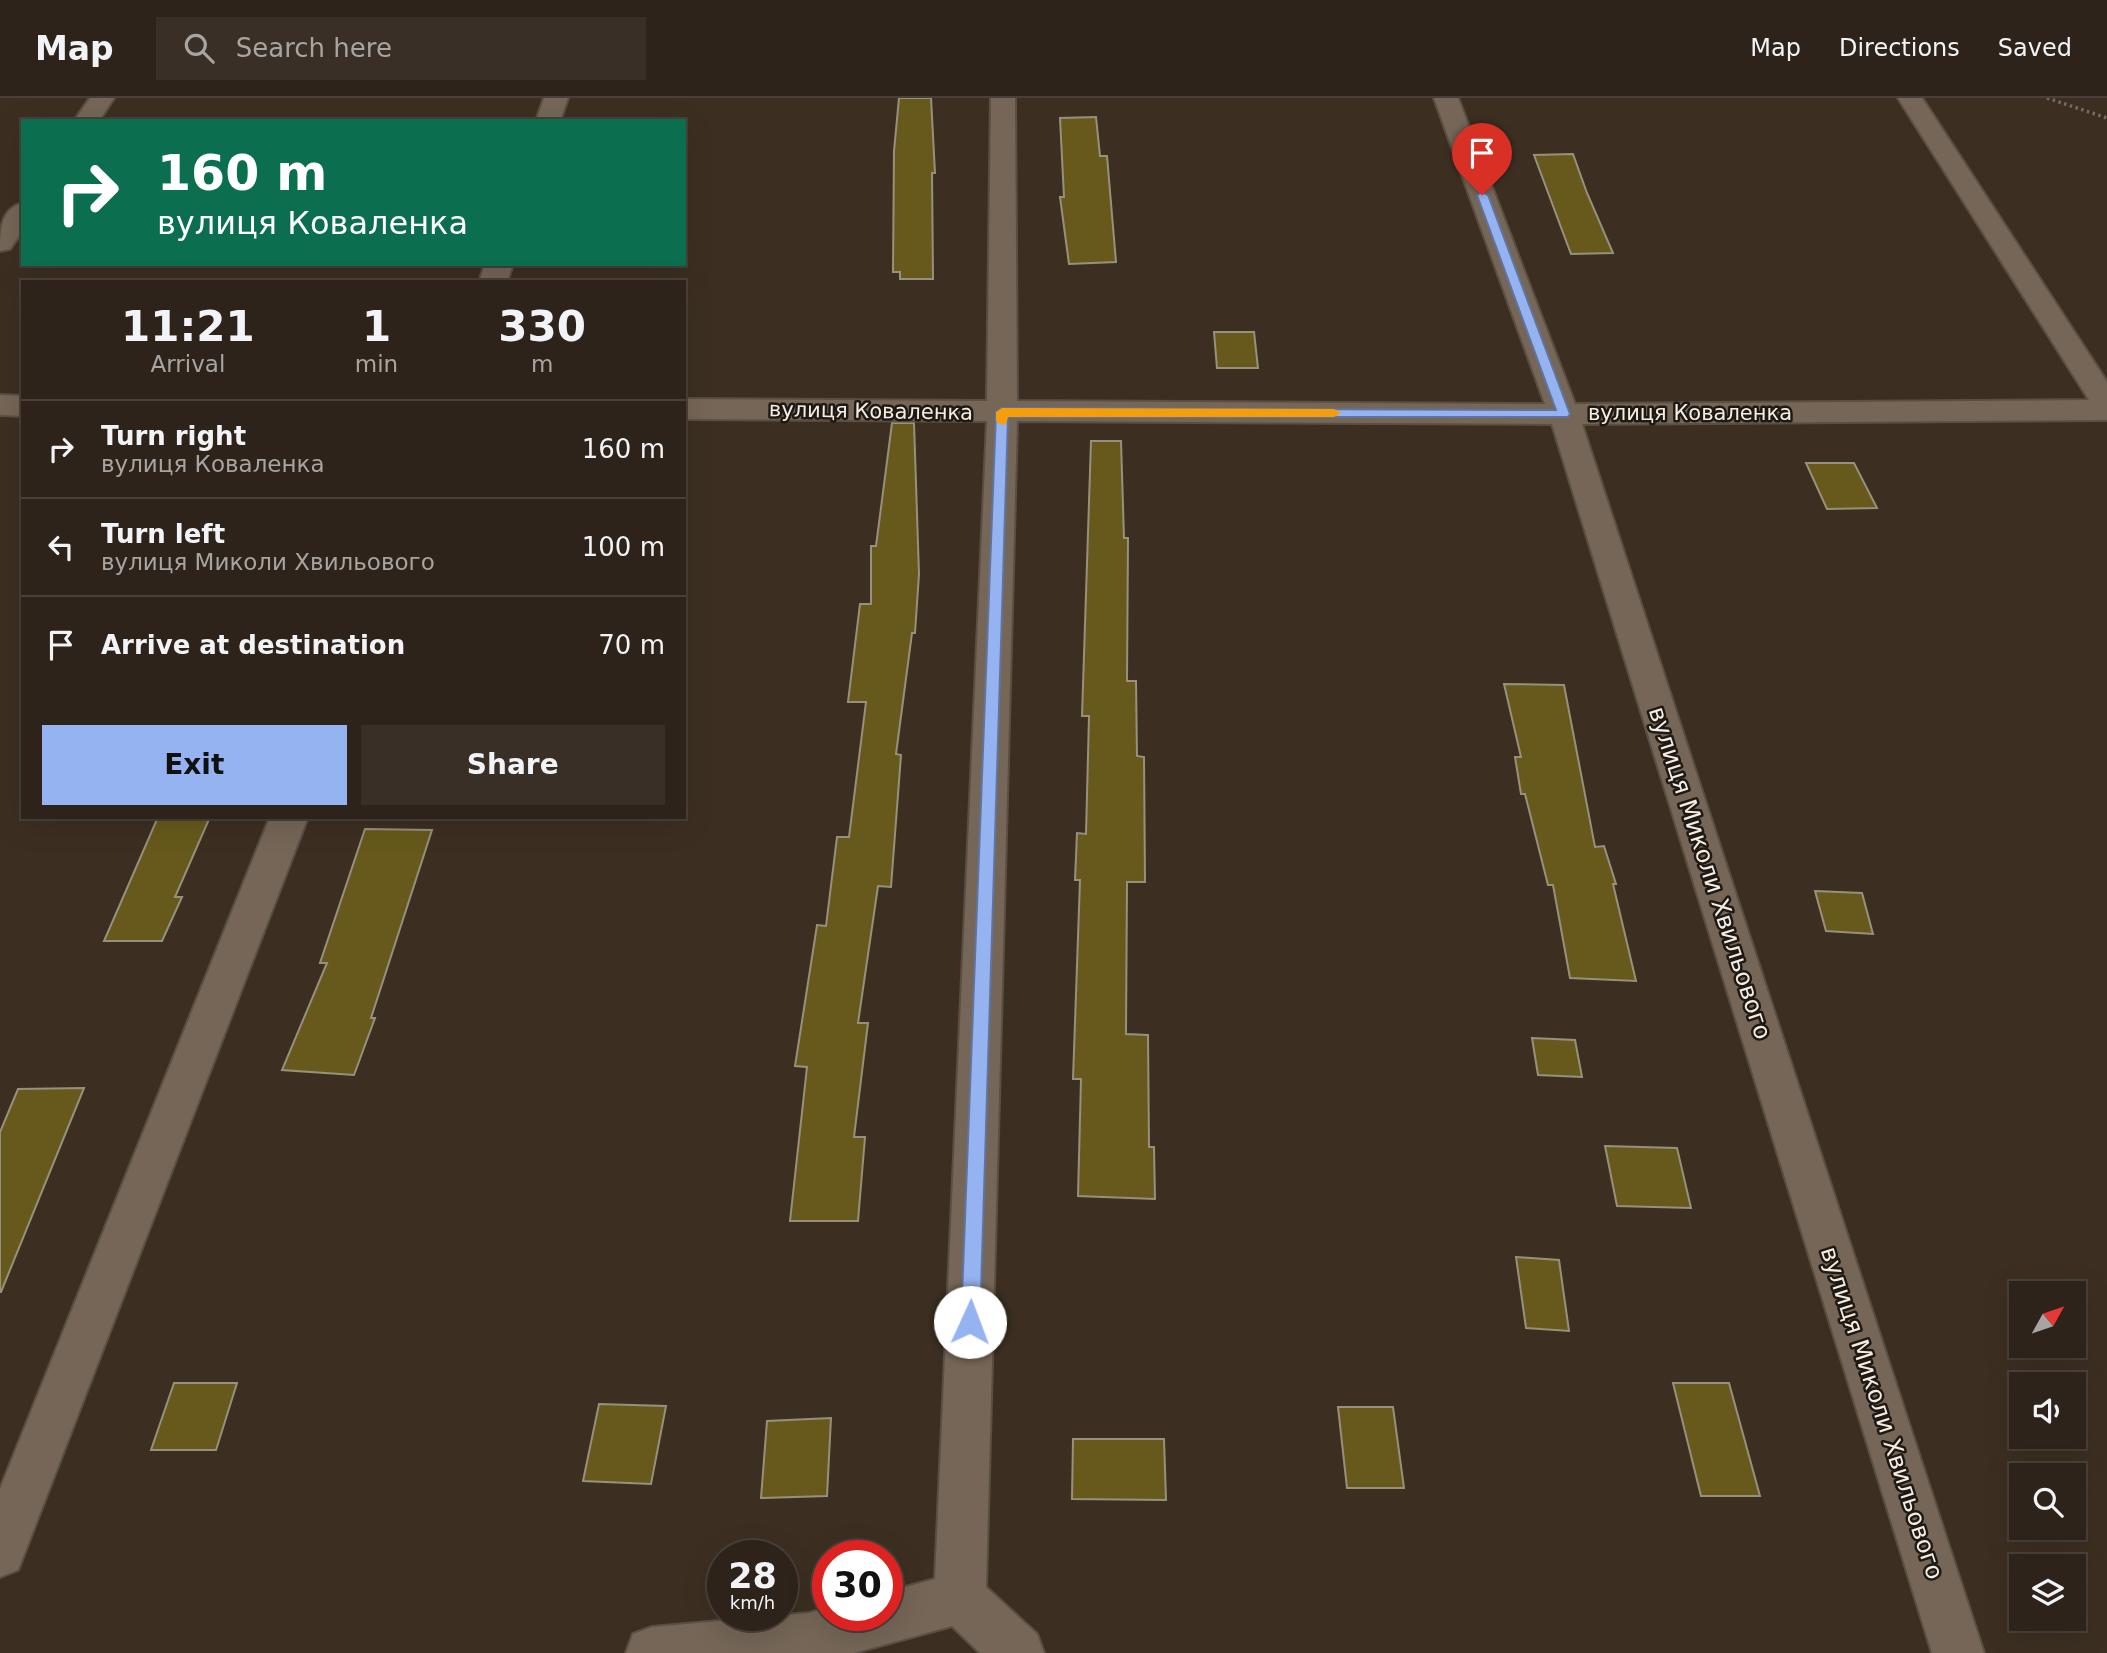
<!DOCTYPE html>
<html lang="en">
<head>
<meta charset="utf-8">
<style>
  :root { --surface:#2d231a; --page:#392f27; --text:#f1f3f6; --muted:#a7a4a2; --line:#484039; --accent:#95b2f1 }
  body { margin:0; font-family:"DejaVu Sans",sans-serif; background:var(--page); color:var(--text); height:100vh; display:flex; flex-direction:column; font-size:26px; white-space:nowrap }
  * { box-sizing:border-box; margin:0 }
  p { font-size:23px; color:var(--muted) }
  .icon { flex:none; width:38px; height:38px; fill:none; stroke:currentColor; stroke-width:2; stroke-linecap:round; stroke-linejoin:round }
  .map { position:relative; flex:1; overflow:hidden }
  .side { position:absolute; left:21px; top:182px; width:665px; height:539px; display:flex; flex-direction:column; background:var(--surface); border-radius:0px; box-shadow:0 7px 28px #0002,0 0 0 2px var(--line) }
  .side>* { flex:none }
  .guide { position:absolute; left:21px; top:21px; width:665px; height:147px; border-radius:0px; box-shadow:0 7px 28px #0002,0 0 0 2px var(--line); background:#0b6e4f; color:#fff; overflow:hidden }
  .needle { width:46px; rotate:50deg }
  .buttons { position:absolute; left:2009px; top:1183px; display:grid; gap:14px }
  .buttons a { display:grid; place-items:center; width:77px; height:77px; border-radius:0px; background:var(--surface); box-shadow:0 7px 28px #0002,0 0 0 2px var(--line); font-size:35px }
  .speed { position:absolute; left:707px; top:1442px; display:flex; gap:14px; font-size:35px; font-weight:700; text-align:center }
  .speed>* { display:grid; place-content:center; width:91px; height:91px; border-radius:50%; background:var(--surface); box-shadow:0 7px 28px #0002,0 0 0 2px var(--line); line-height:1 }
  .speed small { font-size:18px; font-weight:400 }
  .speed .limit { border:10px solid #d22; background:#fff; color:#111 }
  .pin { position:absolute; display:grid; place-items:center; width:60px; height:60px; color:#fff; margin:-72px -30px; border-radius:50% 50% 50% 0; rotate:-45deg; box-shadow:0 0 7px #0007 }
  .pin .icon { rotate:45deg }
  .me { position:absolute; width:77px; margin:-38px; rotate:2deg; stroke-linejoin:round; filter:drop-shadow(0 0 5px #0008) }
  .turn { display:flex; align-items:center; gap:24px; height:147px; padding:0 21px; font-size:32px }
  .turn .icon { width:91px; height:91px; stroke-width:2.5 }
  .turn b { display:block; font-size:49px; line-height:60px }
  .eta { display:flex; justify-content:space-evenly; align-items:center; height:119px; text-align:center }
  .eta b { font-size:42px; font-weight:700; line-height:49px }
  .action { display:flex; gap:14px; margin-top:auto; padding:14px 21px }
  .action a { flex:1; height:80px; border-radius:0px; background:var(--accent); color:#111; font-size:28px; font-weight:700; line-height:80px; text-align:center }
  .action a+a { background:var(--page); color:var(--text) }
  ul { padding:0; list-style:none }
  li { display:flex; align-items:center; gap:21px; height:98px; padding:0 21px; border-top:2px solid var(--line) }
  li div { flex:1 }
  li b { display:block; font-size:26px }
  li em { font-style:normal }
  header { display:flex; align-items:center; gap:42px; box-sizing:border-box; height:98px; padding:0 35px; background:var(--surface); border-bottom:2px solid var(--line) }
  header strong { font-size:33px }
  nav { display:flex; gap:38px; margin-inline-start:auto; font-size:24px }
  .search { width:490px; height:63px; background:var(--page); display:flex; align-items:center; gap:18px; box-sizing:border-box; padding:0 24px; border-radius:0px; color:var(--muted); font-size:26px }
  .map>svg:first-child { display:block }
  .building { fill:#67591c; stroke:#96917d; stroke-width:2 }
  .lines { fill:none; stroke-linecap:round; stroke-linejoin:round }
  .minor-casing { stroke:#5a4f43; stroke-width:4 }
  .path { stroke:#766a5f; stroke-width:3.5; stroke-dasharray:2.5 3.5; stroke-linecap:butt }
  .minor { fill:#756657; fill-rule:evenodd }
  .route { fill:#95b2f1; stroke:#61749d; stroke-width:2 }
  .slow { fill:#f59e0b }
  .labels { text-anchor:middle; stroke-width:5; stroke-linejoin:round; paint-order:stroke }
  .far-street-label { font-size:21px; fill:#f5ede4; stroke:#1e1913 }
  .street-label { font-size:24px; fill:#f5ede4; stroke:#1e1913 }
</style>
</head>
<body>
<header>
<strong>Map</strong>
<div class="search"><svg class="icon" aria-label="search" viewBox="0 0 24 24"><circle cx="10" cy="10" r="6"/><path d="M15 15l6 6"/></svg>Search here</div>
<nav><a>Map</a><a>Directions</a><a>Saved</a></nav>
</header>
<div class="map">
<svg width="2107" height="1555" viewBox="0 0 2107 1555">
  <rect width="100%" height="100%" fill="#3c2f22"/>
  <!-- building -->
  <g class="building">
    <path d="M899 0H931L935 75H932L933 181H900V174H893L894 53Z"/>
    <path d="M1096 19 1100 58H1107L1116 164 1069 166 1060 99H1064L1060 20Z"/>
    <path d="M1573 56 1587 95 1613 155 1571 156 1534 57Z"/>
    <path d="M1214 234H1254L1258 270H1217Z"/>
    <path d="M892 325H914L919 476 915 535H912L896 656 901 657 891 789 878 788 858 925H868L854 1039H865L858 1123H790L807 969 795 968 817 827 826 828 837 739H849L866 604H848L860 506H871V448H876Z"/>
    <path d="M1091 343H1121L1124 440H1128L1127 583H1136L1137 658 1144 659 1145 784H1127L1126 936 1148 937 1149 1049H1154L1155 1101 1078 1098 1081 981H1073L1080 782H1075L1077 735 1086 736 1089 618H1082Z"/>
    <path d="M1806 365H1854L1877 410 1827 411Z"/>
    <path d="M1504 586 1564 587 1595 749 1604 748 1616 786H1613L1636 883 1570 880 1553 787H1548L1525 696H1521L1515 659H1521Z"/>
    <path d="M158 719H210L175 799H182L162 843H104Z"/>
    <path d="M365 731 432 732 371 920H375L354 977 282 972 327 865H320Z"/>
    <path d="M1815 793 1862 795 1873 836 1826 833Z"/>
    <path d="M1532 940 1575 942 1582 979 1538 977Z"/>
    <path d="M84 990 1 1194H0V1034L18 991Z"/>
    <path d="M1605 1048 1677 1050 1691 1110 1617 1108Z"/>
    <path d="M1516 1159 1559 1162 1569 1233 1526 1230Z"/>
    <path d="M174 1285H237L216 1352H151Z"/>
    <path d="M1673 1285H1729L1760 1398H1701Z"/>
    <path d="M599 1306 666 1308 651 1386 583 1383Z"/>
    <path d="M1338 1309H1393L1404 1390H1347Z"/>
    <path d="M831 1320 827 1398 761 1400 767 1323Z"/>
    <path d="M1073 1341H1164L1166 1402 1072 1401Z"/>
  </g>
  <g class="lines">
    <defs>
      <g id="minor">
        <path d="M90 0H114L99 23H74Z"/>
        <path d="M544 0H568L560 23H536Z"/>
        <path d="M991 0H1015L1017 303 1545 306 1434 0H1458L1575 306 2089 302 1898 0H1922L2107 284V322L1582 326 1984 1555H1932L1552 326 1017 323 986 1489 1037 1536 1044 1555H980L952 1528 854 1555H626L633 1536 652 1529 809 1515 828 1510V1517H887V1494L935 1481 987 323 684 321V301L987 303Z"/>
        <path d="M23 105V132L10 151 0 153C0 133 0 111 23 105Z"/>
        <path d="M485 166H513L507 184H479Z"/>
        <path d="M0 297 23 298V318L0 317Z"/>
        <path d="M270 719H308L25 1454 18 1472 0 1479V1391Z"/>
      </g>
    </defs>
    <!-- minor casing -->
    <use href="#minor" class="minor-casing"/>
    <!-- path -->
    <path class="path" d="M2047 0 2107 20"/>
    <!-- minor -->
    <use href="#minor" class="minor"/>
  </g>
  <!-- route -->
  <path class="route" d="M1482 94 1488 97 1570 316 1568 319H1008L980 1224 977 1231 970 1234 963 1231 961 1224 996 314 1002 310 1556 312 1477 97Z"/>
  <!-- slow -->
  <path class="slow" d="M1002 310 1334 311 1341 315 1334 319H1008L1006 326 1002 327 996 323V314Z"/>
  <g class="labels">
    <!-- far-street labels -->
    <g class="far-street-label">
      <text transform="translate(871 313) rotate(1)" y="7">вулиця Коваленка</text>
      <text x="1690" y="322">вулиця Коваленка</text>
    </g>
    <!-- street labels -->
    <g class="street-label">
      <text transform="translate(1710 775) rotate(72)" y="8">вулиця Миколи Хвильового</text>
      <text transform="translate(1882 1315) rotate(72)" y="8">вулиця Миколи Хвильового</text>
    </g>
  </g>
</svg>
<div class="buttons">
<a><svg class="needle" viewBox="-14 -14 28 28"><path d="M0-13l5 13h-10z" fill="#e53935"/><path d="M0 13l5-13h-10z" fill="#a7a4a2"/></svg></a>
<a><svg class="icon" aria-label="sound" viewBox="0 0 24 24"><path d="M4 9h4l5-4v14l-5-4H4zM17 9q2 3 0 6"/></svg></a>
<a><svg class="icon" aria-label="search" viewBox="0 0 24 24"><circle cx="10" cy="10" r="6"/><path d="M15 15l6 6"/></svg></a>
<a><svg class="icon" aria-label="layers" viewBox="0 0 24 24"><path d="M12 4l9 5-9 5-9-5zM3 14l9 5 9-5"/></svg></a>
</div>
<div class="speed"><div>28<small>km/h</small></div><div class="limit">30</div></div>
<div class="pin" style="left:1482px;top:97px;background:#d93025"><svg class="icon" aria-label="arrive" viewBox="0 0 24 24"><path d="M6 21V4h12l-3 4 3 4H6"/></svg></div>
<svg class="me" style="left:970px;top:1224px" viewBox="-20 -20 40 40"><circle r="19" fill="#fff"/><path d="M0-13L10 11 0 6-10 11z" fill="#95b2f1"/></svg>
<div class="guide">
<div class="turn"><svg class="icon" aria-label="right" viewBox="0 0 24 24"><path d="M7 20v-9h11M14 6l5 5-5 5"/></svg><div><b>160 m</b>вулиця Коваленка</div></div>
</div>
<section class="side">
<div class="eta">
<div><b>11:21</b><p>Arrival</p></div>
<div><b>1</b><p>min</p></div>
<div><b>330</b><p>m</p></div>
</div>
<ul>
<li><svg class="icon" aria-label="right" viewBox="0 0 24 24"><path d="M7 20v-9h11M14 6l5 5-5 5"/></svg><div><b>Turn right</b><p>вулиця Коваленка</p></div><em>160 m</em></li>
<li><svg class="icon" aria-label="left" viewBox="0 0 24 24"><path d="M17 20v-9H6M10 6l-5 5 5 5"/></svg><div><b>Turn left</b><p>вулиця Миколи Хвильового</p></div><em>100 m</em></li>
<li><svg class="icon" aria-label="arrive" viewBox="0 0 24 24"><path d="M6 21V4h12l-3 4 3 4H6"/></svg><div><b>Arrive at destination</b></div><em>70 m</em></li>
</ul>
<div class="action"><a>Exit</a><a>Share</a></div>
</section>
</div>
</body>
</html>
